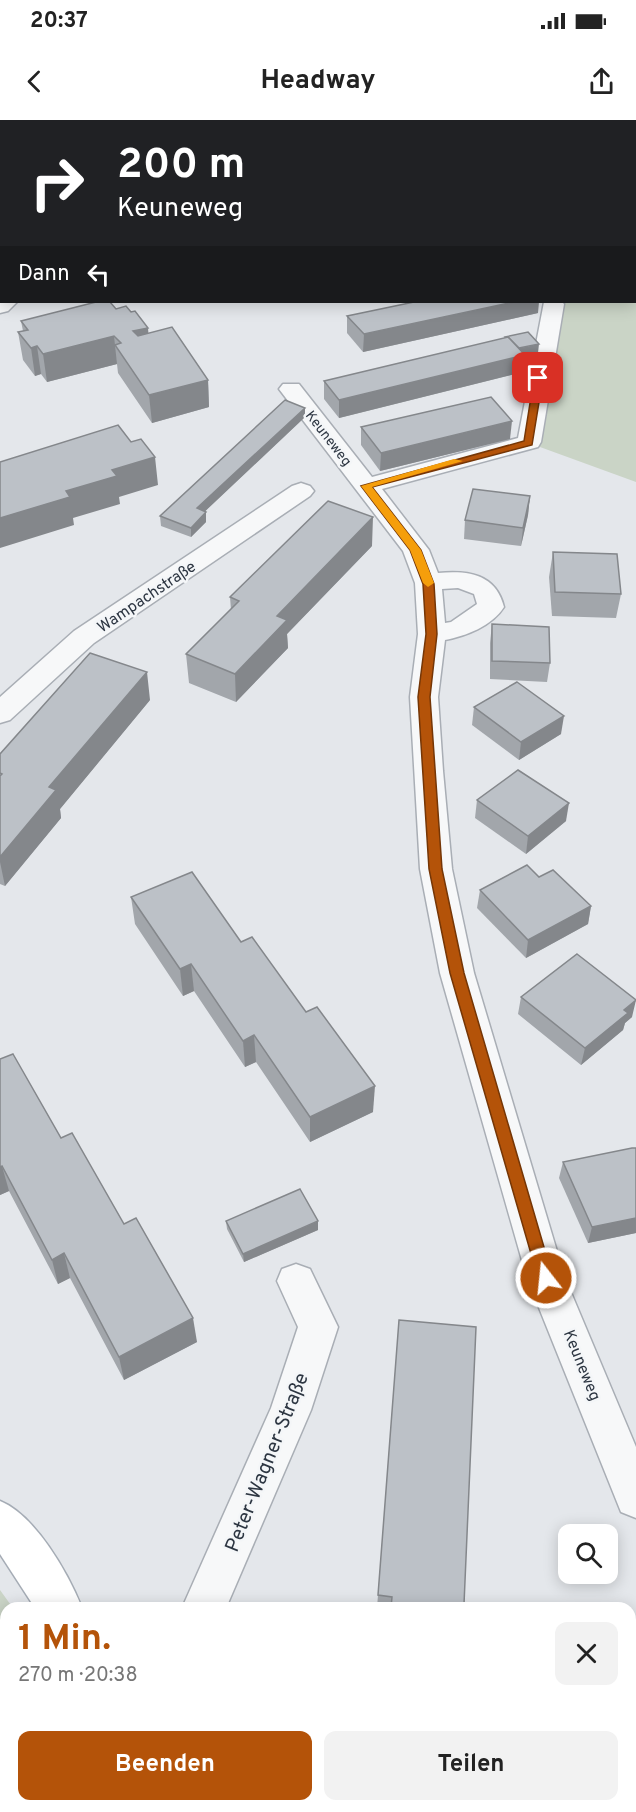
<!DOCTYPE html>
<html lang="de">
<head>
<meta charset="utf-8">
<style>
  :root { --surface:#fff; --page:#f2f2f2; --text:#222; --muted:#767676; --accent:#b45309 }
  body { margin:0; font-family:Overpass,sans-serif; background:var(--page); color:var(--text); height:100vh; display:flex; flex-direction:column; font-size:22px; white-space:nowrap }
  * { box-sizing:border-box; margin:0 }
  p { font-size:20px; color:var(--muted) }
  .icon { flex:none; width:33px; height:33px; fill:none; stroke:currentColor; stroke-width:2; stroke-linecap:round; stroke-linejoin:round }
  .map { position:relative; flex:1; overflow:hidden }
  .panel { position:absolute; left:0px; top:1482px; width:636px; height:210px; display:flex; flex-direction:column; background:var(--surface); border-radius:18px 18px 0 0; box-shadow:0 3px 15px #0003 }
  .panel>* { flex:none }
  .guide { position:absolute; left:0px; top:0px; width:636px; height:183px; box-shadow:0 3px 15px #0003; background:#202124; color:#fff; overflow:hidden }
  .buttons { position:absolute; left:558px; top:1404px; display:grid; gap:12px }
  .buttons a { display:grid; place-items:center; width:60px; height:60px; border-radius:12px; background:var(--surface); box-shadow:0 3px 15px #0003; font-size:30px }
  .pin { position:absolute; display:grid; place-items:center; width:51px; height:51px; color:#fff; margin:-26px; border-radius:12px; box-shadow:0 3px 9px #0006 }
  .me { position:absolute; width:66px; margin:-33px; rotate:344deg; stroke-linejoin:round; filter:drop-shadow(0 0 4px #0008) }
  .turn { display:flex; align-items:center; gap:21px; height:126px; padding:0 18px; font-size:27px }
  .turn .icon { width:78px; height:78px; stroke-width:2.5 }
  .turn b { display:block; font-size:42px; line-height:51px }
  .then { display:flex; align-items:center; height:57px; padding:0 18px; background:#0003; gap:12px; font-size:22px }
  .round { display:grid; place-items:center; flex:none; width:63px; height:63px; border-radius:12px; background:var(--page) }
  .headline { display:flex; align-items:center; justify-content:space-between; height:102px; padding:0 18px }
  h1 { font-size:36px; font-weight:700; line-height:45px; color:var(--accent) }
  .button { display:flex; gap:12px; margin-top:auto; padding:12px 18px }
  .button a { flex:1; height:69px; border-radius:12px; background:var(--accent); color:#fff; font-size:24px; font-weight:700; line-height:69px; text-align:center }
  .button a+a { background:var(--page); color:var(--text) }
  .status { display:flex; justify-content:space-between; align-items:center; height:42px; padding:0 30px; background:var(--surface); direction:ltr }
  .status svg { height:16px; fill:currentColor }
  header { display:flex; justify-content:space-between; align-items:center; height:78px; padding:0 18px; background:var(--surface); font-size:27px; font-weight:700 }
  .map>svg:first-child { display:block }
  .green { fill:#cad4c6 }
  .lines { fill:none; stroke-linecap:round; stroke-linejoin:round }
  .minor-casing { stroke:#a9aeb5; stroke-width:3 }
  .major-casing { stroke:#a5acb5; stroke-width:3 }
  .minor { fill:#f7f8f9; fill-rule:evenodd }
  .major { fill:#fff; fill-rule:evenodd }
  .wall { fill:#a2a6ab }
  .shaded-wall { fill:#84878b }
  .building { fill:#bcc1c7; stroke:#84878b; stroke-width:1.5 }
  .route { fill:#b45309; stroke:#753606; stroke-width:1.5 }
  .slow { fill:#f59e0b }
  .labels { text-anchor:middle; stroke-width:5; stroke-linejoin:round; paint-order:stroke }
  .far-street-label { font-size:14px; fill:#2d3642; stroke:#f4f6f8 }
  .street-label { font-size:16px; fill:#2d3642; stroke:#f4f6f8 }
  .near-street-label { font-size:20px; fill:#2d3642; stroke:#f4f6f8 }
</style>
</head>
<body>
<div class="status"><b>20:37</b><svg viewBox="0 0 49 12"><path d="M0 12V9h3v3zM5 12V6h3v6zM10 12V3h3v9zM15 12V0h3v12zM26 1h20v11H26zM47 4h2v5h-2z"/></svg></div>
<header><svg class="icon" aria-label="back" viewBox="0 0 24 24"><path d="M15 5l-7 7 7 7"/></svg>Headway<svg class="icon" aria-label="share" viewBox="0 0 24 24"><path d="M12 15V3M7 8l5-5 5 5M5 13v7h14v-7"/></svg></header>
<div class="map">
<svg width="636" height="1692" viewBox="0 0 636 1692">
  <rect width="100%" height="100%" fill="#e4e7eb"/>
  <!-- green -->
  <g class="green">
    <path d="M585 0H636V362L529 323 564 182H634V2Z"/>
    <path d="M0 1470 13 1488H6V1686H100L104 1692H0Z"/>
  </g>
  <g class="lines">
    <defs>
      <g id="minor">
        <path d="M222 0H240L221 2Z"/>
        <path d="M0 177 2 182H17L8 191 0 193Z"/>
        <path d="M544 182H562L564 184 541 322 538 327 382 369 429 430 438 453C468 450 496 454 504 487 492 506 466 516 445 520L438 577 443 651 452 749 474 853 565 1158 636 1327V1398L621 1392 527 1158 440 853 420 749 410 577 418 514 415 463 403 431 279 269 283 264H299L372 357 518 318ZM458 468 474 474 477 484 451 502 445 503 442 469Z"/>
        <path d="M301 363 310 366 314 371 310 376 94 523 10 600 0 603V577L74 511 292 366Z"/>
        <path d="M296 1144 310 1149 338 1207 311 1290 226 1488H182L271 1288 298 1207 277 1161 282 1149Z"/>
      </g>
      <g id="major">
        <path d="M0 1381C35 1395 68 1453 82 1488H35L0 1434Z"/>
        <path d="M137 1686H185L187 1692H139Z"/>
      </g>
    </defs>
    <!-- minor casing -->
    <use href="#minor" class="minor-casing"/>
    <!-- major casing -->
    <use href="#major" class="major-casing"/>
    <!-- minor -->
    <use href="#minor" class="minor"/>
    <!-- major -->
    <use href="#major" class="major"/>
  </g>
  <!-- wall -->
  <g class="wall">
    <path d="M258 0H553L559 1 258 2Z"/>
    <path d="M116 189 131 192 148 213 208 260 209 287 152 303 118 253 117 244 47 262 41 254 35 256 23 240 18 212 23 211 21 201Z"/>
    <path d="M538 193 363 232 347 213V196Z"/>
    <path d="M505 217 538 233 525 236 523 252 339 298 324 279V261L505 218Z"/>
    <path d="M305 297 205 391 206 392V402L191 417 161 406 160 396Z"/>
    <path d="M361 307 510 319 380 351 361 325Z"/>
    <path d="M530 376 528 395 521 426 464 419 465 400Z"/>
    <path d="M372 426 287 514 288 528 236 582 189 563 186 534 231 490 230 477Z"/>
    <path d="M553 432 621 474 616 498 552 496 549 457Z"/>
    <path d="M492 504 550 543 547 562 490 559V523Z"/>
    <path d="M150 580 60 689 61 698 5 766 0 764V634Z"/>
    <path d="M474 587 561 614 519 640 472 605Z"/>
    <path d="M477 680 566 701 526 734 475 698Z"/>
    <path d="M539 757 591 786 588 804 526 838 477 788 480 770Z"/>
    <path d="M131 777 241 822 373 992 310 1022 256 942 245 947 194 871 183 876 135 804Z"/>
    <path d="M521 877 632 897 625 903 623 910 581 945 518 894Z"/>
    <path d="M0 939 61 1018 124 1104 197 1222 124 1260 70 1158 58 1164 9 1071 0 1075Z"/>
    <path d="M636 1028V1113L588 1123 559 1058 563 1042Z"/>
    <path d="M226 1101 318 1110 244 1142 227 1109Z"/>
    <path d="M399 1200 464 1484 479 1488H377Z"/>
  </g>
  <!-- shaded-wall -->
  <g class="shaded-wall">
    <path d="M514 182H539L538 193 363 232 364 214Z"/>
    <path d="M148 208 150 235 133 211Z"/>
    <path d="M114 216 117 244 47 262 43 234Z"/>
    <path d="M539 224 538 233 525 236 523 252 339 298V280L516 229Z"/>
    <path d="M37 226 41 254 35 256 31 228Z"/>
    <path d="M208 260 209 287 152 303 149 275Z"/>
    <path d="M305 288V297L198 398 197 388Z"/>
    <path d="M512 301 510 319 380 351 381 333Z"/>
    <path d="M155 337 158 365 119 377 120 384 73 398 74 405 0 428V398L66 371 112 350Z"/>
    <path d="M530 376 528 395 521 426 523 408Z"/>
    <path d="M206 392V402L191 417V408Z"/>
    <path d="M373 397 372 426 287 514 288 528 236 582 235 554 277 496Z"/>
    <path d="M147 552 150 580 60 689 61 698 5 766 0 742V737L49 667Z"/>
    <path d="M564 596 561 614 519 640 521 622Z"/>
    <path d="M569 683 566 701 526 734 528 716Z"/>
    <path d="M591 786 588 804 526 838 528 820Z"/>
    <path d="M191 844 194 871 183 876 180 849Z"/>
    <path d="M636 880 632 897 625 903 623 910 581 945 585 928 624 890Z"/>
    <path d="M254 915 256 942 245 947 243 921Z"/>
    <path d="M375 966 373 992 310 1022V997Z"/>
    <path d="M2 1046 9 1071 0 1075V1047Z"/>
    <path d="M636 1098V1113L588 1123 592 1107Z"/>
    <path d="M318 1101V1110L244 1142 243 1134Z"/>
    <path d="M64 1133 70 1158 58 1164 52 1140Z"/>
    <path d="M193 1198 197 1222 124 1260 119 1237Z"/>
  </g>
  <!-- building -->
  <g class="building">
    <path d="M270 0H397L399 2H271Z"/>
    <path d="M405 0H553L559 1 407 2Z"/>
    <path d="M96 182H110L116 189 126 186 131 192 135 191 148 208 133 211 138 216 172 207 208 260 149 275 115 225 121 223 114 216 43 234 37 226 31 228 18 212 28 210 21 201Z"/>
    <path d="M414 182H514L364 214 347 196Z"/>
    <path d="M528 212 539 224 519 228 508 217 506 218 505 217Z"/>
    <path d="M508 217 525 235 339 280 324 261Z"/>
    <path d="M491 277 512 301 381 333 361 307Z"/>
    <path d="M285 280 305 288 197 388 206 392 191 408 160 396Z"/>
    <path d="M118 305 131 322 141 319 155 337 112 350 117 356 66 371 70 377 0 398V342Z"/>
    <path d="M473 369 530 376 523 408 465 400Z"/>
    <path d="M328 381 373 397 277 496 287 500 235 554 186 534 239 481 230 477Z"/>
    <path d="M553 432 617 434 621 474 555 472Z"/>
    <path d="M492 504 549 507 550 543 492 541Z"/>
    <path d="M90 533 147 552 49 667 56 670 0 737V656L2 654 0 653V634Z"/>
    <path d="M517 562 564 596 521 622 474 587Z"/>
    <path d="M518 650 569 683 528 716 477 680Z"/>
    <path d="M527 745 539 757 553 750 591 786 528 820 480 770Z"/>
    <path d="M192 752 241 822 252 817 306 892 317 887 375 966 310 997 254 915 243 921 191 844 180 849 131 777Z"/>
    <path d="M577 834 636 880 624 890 628 893 585 928 521 877Z"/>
    <path d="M13 934 61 1018 72 1013 124 1104 136 1098 193 1198 119 1237 64 1133 52 1140 2 1046 0 1047V939Z"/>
    <path d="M632 1028H636V1098L592 1107 563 1042Z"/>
    <path d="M300 1069 318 1101 243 1134 226 1101Z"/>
    <path d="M399 1200 476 1207 464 1484 480 1485 479 1488H391L392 1477 378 1475Z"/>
  </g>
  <!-- route -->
  <path class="route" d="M538 256 543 258 532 325 372 367 421 430 434 464 437 514 430 577 442 749 464 853 553 1158 551 1163 546 1165 540 1163 538 1158 450 853 429 749 418 577 426 514 423 464 410 430 361 366 524 321 534 258Z"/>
  <!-- slow -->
  <path class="slow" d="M454 339 463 341 372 367 421 430 434 463 428 467 423 463 410 430 361 366Z"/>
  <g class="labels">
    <!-- far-street labels -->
    <g class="far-street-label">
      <text transform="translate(329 318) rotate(52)" y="5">Keuneweg</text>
    </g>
    <!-- street labels -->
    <g class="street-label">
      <text transform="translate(146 476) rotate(-34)" y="6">Wampachstraße</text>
      <text transform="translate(583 1245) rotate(68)" y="6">Keuneweg</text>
    </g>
    <!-- near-street labels -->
    <g class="near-street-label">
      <text transform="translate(266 1342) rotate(-68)" y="7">Peter-Wagner-Straße</text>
    </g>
  </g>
</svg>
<div class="buttons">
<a><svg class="icon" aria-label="search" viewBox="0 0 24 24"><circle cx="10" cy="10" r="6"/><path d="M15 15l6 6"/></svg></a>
</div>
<div class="pin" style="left:538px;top:258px;background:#d93025"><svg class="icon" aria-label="arrive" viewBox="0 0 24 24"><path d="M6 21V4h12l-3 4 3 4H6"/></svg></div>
<svg class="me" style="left:546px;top:1158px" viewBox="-20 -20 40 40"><circle r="17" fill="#b45309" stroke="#fff" stroke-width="3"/><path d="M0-11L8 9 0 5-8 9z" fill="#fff"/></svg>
<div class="guide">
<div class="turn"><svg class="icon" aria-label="right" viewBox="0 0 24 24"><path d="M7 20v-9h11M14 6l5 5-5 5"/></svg><div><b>200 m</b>Keuneweg</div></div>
<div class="then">Dann<svg class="icon" aria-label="left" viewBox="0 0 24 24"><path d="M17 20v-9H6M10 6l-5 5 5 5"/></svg></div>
</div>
<section class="panel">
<div class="headline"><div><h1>1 Min.</h1><p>270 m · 20:38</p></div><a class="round"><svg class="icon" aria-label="close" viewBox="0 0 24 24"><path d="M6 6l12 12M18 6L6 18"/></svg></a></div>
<div class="button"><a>Beenden</a><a>Teilen</a></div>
</section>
</div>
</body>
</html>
